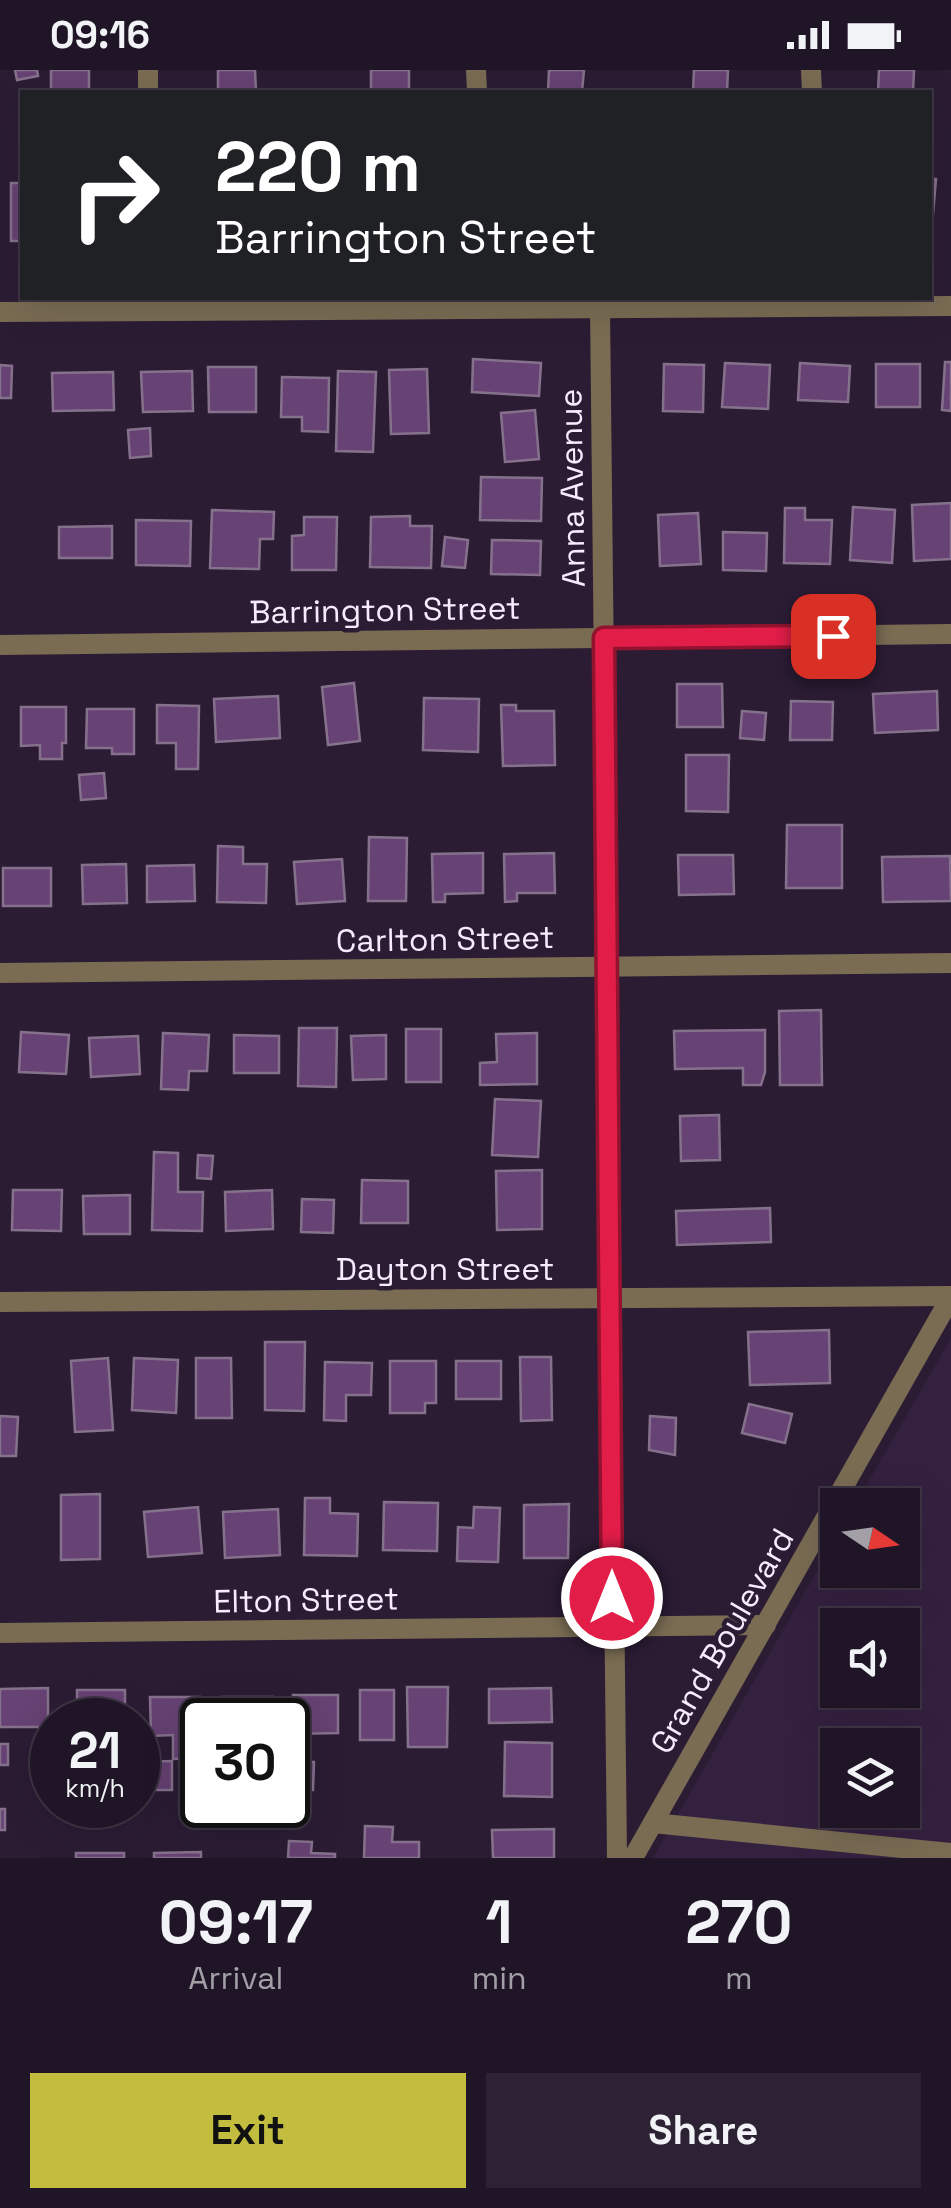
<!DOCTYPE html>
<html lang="en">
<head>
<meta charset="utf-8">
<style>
  :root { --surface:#201527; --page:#2d2233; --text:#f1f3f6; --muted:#a29fa7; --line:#3d3444; --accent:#c2bd3f }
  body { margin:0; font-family:"Space Grotesk",sans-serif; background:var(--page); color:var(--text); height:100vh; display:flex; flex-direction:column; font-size:38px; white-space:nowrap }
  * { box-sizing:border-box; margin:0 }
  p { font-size:32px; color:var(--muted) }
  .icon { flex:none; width:55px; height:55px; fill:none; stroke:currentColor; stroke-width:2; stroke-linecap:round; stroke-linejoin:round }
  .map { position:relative; height:1788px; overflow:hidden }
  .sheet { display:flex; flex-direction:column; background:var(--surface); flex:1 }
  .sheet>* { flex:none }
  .guide { position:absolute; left:20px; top:20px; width:912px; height:210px; border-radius:0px; box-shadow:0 10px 40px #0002,0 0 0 2px var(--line); background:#202124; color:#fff; overflow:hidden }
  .needle { width:65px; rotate:103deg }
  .controls { position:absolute; left:820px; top:1418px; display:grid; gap:20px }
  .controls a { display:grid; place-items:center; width:100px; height:100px; border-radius:0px; background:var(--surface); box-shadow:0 10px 40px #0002,0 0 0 2px var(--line); font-size:50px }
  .speed { position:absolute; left:30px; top:1628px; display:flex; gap:20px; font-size:50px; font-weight:700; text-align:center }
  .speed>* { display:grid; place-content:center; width:130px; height:130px; border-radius:50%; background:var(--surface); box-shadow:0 10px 40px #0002,0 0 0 2px var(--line); line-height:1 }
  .speed small { font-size:25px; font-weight:400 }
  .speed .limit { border:5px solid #111; border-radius:15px; background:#fff; color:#111 }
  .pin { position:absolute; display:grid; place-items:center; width:85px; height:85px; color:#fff; margin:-42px; border-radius:20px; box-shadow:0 5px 15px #0006 }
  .me { position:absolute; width:110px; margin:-55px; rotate:0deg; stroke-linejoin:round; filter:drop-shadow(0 0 8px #0008) }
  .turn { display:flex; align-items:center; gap:35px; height:210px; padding:0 30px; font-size:45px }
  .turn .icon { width:130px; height:130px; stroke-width:2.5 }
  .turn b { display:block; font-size:70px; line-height:85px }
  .eta { display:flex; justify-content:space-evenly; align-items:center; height:170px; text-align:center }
  .eta b { font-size:60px; font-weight:600; line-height:70px }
  .action { display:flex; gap:20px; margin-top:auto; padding:20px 30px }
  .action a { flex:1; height:115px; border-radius:0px; background:var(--accent); color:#111; font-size:40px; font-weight:600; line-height:115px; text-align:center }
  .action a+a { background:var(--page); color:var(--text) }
  .status { display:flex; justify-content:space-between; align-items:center; height:70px; padding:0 50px; background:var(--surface); direction:ltr }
  .status svg { height:28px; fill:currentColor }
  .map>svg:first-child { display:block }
  .built { fill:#342140; fill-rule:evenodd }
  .building { fill:#674274; stroke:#86718d; stroke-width:2.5 }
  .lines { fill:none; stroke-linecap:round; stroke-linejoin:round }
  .minor { stroke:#7a6c53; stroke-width:20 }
  .tertiary { stroke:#7a6c53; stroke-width:20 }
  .route-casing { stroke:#92132f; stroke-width:25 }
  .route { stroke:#e11d48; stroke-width:18 }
  .labels { text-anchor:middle; stroke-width:9; stroke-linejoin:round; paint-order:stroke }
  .street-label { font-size:32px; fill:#f6ecfd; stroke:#2b1c34 }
</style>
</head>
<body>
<div class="status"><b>09:16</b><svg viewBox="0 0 49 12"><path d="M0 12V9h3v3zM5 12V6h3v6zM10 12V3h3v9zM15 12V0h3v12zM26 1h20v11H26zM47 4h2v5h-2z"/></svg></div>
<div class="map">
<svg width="951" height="1788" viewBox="0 0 951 1788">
  <rect width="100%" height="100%" fill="#2b1c34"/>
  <!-- built -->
  <path class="built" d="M951 1268V1788H653L837 1466 838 1500H902V1435H855ZM838 1555H902V1620H838ZM838 1675H902V1740H838Z"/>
  <!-- building -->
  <g class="building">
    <path d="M15 0H37L38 6 17 10Z"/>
    <rect x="51" y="0" width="38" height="22"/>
    <path d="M218 0H255L256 22H218Z"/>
    <rect x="371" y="0" width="38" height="22"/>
    <path d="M549 0H584L582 22H548Z"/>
    <path d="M694 0H728L727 22H693Z"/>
    <path d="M879 0H914L913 22H878Z"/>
    <path d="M930 109H936L931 167H930Z"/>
    <rect x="11" y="113" width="11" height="58"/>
    <path d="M473 289 541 293 539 326 472 322Z"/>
    <path d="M945 292H951V341L942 340Z"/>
    <path d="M725 293 770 295 768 339 722 337Z"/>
    <path d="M800 293 850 296 848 332 798 330Z"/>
    <path d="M664 294 704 295 703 342 663 341Z"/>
    <rect x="876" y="294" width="44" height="43"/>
    <path d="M0 295 12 296 11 328H0Z"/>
    <path d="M208 297H256V342H209Z"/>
    <path d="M427 299 429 363 391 364 389 300Z"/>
    <path d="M192 301 193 341 143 342 141 302Z"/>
    <path d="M338 301 376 302 373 382 336 381Z"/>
    <path d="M113 302 114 340 53 341 52 303Z"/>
    <path d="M282 307 329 308 328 362 302 361V347H281Z"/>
    <path d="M535 340 539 389 505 392 501 343Z"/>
    <path d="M150 358 151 386 130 388 128 360Z"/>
    <path d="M481 407 542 408 541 451 480 450Z"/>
    <path d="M951 433V489L914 491 912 435Z"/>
    <path d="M853 437 895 440 892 493 850 490Z"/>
    <path d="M785 438H805V450H832L830 494 784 493Z"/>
    <path d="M212 440 274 442 273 469H260L259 499 210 498Z"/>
    <path d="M698 443 701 494 660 496 658 445Z"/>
    <path d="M410 446V456H432L431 498 370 497 371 447Z"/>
    <path d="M304 447H337L336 500H292V466L304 465Z"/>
    <path d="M136 450 191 451 190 496 136 495Z"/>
    <path d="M112 456V488H59V457Z"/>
    <path d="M723 462 767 463 766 501 723 500Z"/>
    <path d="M445 467 468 470 465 498 442 496Z"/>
    <path d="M492 470 541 471 540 505 491 504Z"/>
    <path d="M354 613 360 671 328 675 322 617Z"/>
    <path d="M677 614H722L723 657H677Z"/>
    <path d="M937 621 938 660 875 663 873 624Z"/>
    <path d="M278 626 280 668 216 672 214 629Z"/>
    <path d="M424 628 479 629 478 682 423 680Z"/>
    <path d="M791 631 833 632 832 670H790Z"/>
    <path d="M157 635 199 636 198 699H176V673H157Z"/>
    <path d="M501 635H516V641H554L555 695 503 696Z"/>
    <path d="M21 637H66V673H62V689H40V675L21 676Z"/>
    <path d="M87 639H134V684H112V678H86Z"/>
    <path d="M742 641 766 643 764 670 740 668Z"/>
    <path d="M686 685H729L728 742 686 741Z"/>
    <path d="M104 703 106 728 81 730 79 705Z"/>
    <path d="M787 755H842V818H786Z"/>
    <path d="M369 767 407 768 406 831H368Z"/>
    <path d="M218 776 243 777V794H267L266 833 217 832Z"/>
    <path d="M483 783V823L445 824V832H433L432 784Z"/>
    <path d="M554 783 555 823H517V831L505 832 504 784Z"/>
    <path d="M678 785H733L734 824 679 825Z"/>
    <path d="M950 786 951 831 883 832 882 787Z"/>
    <path d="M342 789 345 831 297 834 294 792Z"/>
    <path d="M126 794 127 833 83 834 82 795Z"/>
    <path d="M194 795 195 831 147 832V796Z"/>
    <rect x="3" y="798" width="48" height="38"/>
    <path d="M821 940 822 1015H780L779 941Z"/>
    <path d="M299 958H337L336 1017 298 1016Z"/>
    <rect x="406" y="959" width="35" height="53"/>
    <path d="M765 960V1002L761 1015H743V998L675 999 674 961Z"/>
    <path d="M21 962 69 965 66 1004 19 1002Z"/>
    <path d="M163 963 209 965 207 1001H189L188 1020 161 1019Z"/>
    <path d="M537 963V1014L480 1015V993L497 992 496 964Z"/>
    <path d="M234 965 279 966V1003H234Z"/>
    <path d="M386 965V1009L353 1010 351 966Z"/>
    <path d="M138 966 140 1004 91 1007 89 968Z"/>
    <path d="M495 1029 541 1031 538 1087 492 1085Z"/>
    <path d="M719 1045 720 1090 681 1091 680 1046Z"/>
    <path d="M154 1082 178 1083V1122H203L202 1161 152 1160Z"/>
    <path d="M198 1085 213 1086 211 1109 197 1108Z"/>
    <path d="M542 1100V1159L497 1160 496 1101Z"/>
    <path d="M362 1110 408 1111V1153H361Z"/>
    <path d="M13 1120H62L61 1161 12 1160Z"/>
    <path d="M272 1120 273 1159 226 1161 225 1122Z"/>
    <path d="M130 1125V1164H84L83 1126Z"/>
    <path d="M302 1129 334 1130 333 1163 301 1162Z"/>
    <path d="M770 1138 771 1172 677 1175 676 1141Z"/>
    <path d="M829 1260 830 1313 750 1315 748 1262Z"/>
    <path d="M265 1272H305L304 1341 265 1340Z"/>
    <path d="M520 1287H551L552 1350 521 1351Z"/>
    <path d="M108 1288 113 1360 75 1362 71 1291Z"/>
    <path d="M134 1288 178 1290 176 1343 132 1340Z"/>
    <path d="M196 1288H231L232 1348H196Z"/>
    <path d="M390 1291H436V1333H425V1343H390Z"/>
    <rect x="456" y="1291" width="45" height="38"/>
    <path d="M325 1292 372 1293 371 1325H346V1351L324 1350Z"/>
    <path d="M749 1334 792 1344 785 1373 742 1363Z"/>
    <path d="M0 1346 18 1347 16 1386H0Z"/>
    <path d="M650 1346 676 1348 675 1385 649 1380Z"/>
    <path d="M100 1424V1489L61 1490V1425Z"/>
    <path d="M305 1428H330V1443L358 1444 357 1486 304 1485Z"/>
    <path d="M384 1432 438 1433 437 1481 383 1480Z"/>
    <path d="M569 1434 568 1488H524V1435Z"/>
    <path d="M198 1437 202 1483 148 1487 144 1442Z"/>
    <path d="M474 1437 500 1438 498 1492 457 1491 458 1457 473 1458Z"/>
    <path d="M278 1439 280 1485 225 1488 223 1442Z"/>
    <path d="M407 1617H448L447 1677H408Z"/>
    <path d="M48 1618V1657H0V1619Z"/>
    <path d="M551 1618 552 1652 489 1653V1619Z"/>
    <rect x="77" y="1620" width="48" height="30"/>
    <rect x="360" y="1620" width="34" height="50"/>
    <path d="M293 1625H338V1663L293 1664Z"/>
    <path d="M150 1627H200L201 1688 173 1689V1665L151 1666Z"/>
    <path d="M222 1627H273V1650H223Z"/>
    <path d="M505 1672 552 1673V1727L504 1726Z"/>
    <rect x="0" y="1674" width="8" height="21"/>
    <path d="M172 1691V1720H138V1692Z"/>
    <path d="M288 1691 314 1692 313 1720 288 1719Z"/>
    <rect x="0" y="1739" width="5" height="21"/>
    <path d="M365 1756 393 1757 392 1772H419V1788H364Z"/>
    <path d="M554 1759V1788H493L492 1760Z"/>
    <path d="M289 1771 312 1772 311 1783 335 1784V1788H288Z"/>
    <path d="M201 1782V1788H154V1783Z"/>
    <rect x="76" y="1783" width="48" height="5"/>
  </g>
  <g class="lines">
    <!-- minor -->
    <g class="minor">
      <path d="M148 0V22"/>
      <path d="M476 0 477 22"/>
      <path d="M811 0 812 22"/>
      <path d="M600 238 617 1788"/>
      <path d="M0 242 951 236"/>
      <path d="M0 575 951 564"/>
      <path d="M0 903 951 893"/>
      <path d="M0 1232 951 1226"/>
      <path d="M0 1563 766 1555"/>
      <path d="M653 1753 951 1783"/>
    </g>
    <!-- tertiary -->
    <path class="tertiary" d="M633 1788 951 1227"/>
  </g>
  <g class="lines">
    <defs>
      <path id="route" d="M612 1528 604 568 833 566"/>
    </defs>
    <!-- route casing -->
    <use href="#route" class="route-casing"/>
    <!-- route -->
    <use href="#route" class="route"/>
  </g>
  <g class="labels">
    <!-- street labels -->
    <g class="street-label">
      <text transform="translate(572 418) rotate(-91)" y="11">Anna Avenue</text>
      <text transform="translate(385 540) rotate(-1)" y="11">Barrington Street</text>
      <text transform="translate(445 869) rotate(-1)" y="11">Carlton Street</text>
      <text x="445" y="1210">Dayton Street</text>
      <text transform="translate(306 1530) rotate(-1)" y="11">Elton Street</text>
      <text transform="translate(722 1571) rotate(-60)" y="11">Grand Boulevard</text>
    </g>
  </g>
</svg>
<div class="controls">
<a><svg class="needle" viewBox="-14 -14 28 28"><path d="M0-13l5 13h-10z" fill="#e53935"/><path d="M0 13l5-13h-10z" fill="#a29fa7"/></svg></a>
<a><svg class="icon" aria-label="sound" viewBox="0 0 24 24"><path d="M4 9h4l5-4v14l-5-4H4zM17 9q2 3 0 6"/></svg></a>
<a><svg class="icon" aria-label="layers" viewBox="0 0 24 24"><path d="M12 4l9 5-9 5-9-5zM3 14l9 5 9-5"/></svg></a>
</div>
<div class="speed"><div>21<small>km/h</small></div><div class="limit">30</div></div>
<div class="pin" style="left:833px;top:566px;background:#d93025"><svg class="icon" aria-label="arrive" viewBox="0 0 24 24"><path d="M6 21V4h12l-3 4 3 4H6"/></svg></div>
<svg class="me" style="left:612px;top:1528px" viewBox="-20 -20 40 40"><circle r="17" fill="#e11d48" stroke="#fff" stroke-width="3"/><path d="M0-11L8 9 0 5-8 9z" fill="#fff"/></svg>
<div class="guide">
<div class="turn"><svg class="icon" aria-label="right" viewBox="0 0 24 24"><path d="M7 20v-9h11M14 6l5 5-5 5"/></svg><div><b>220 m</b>Barrington Street</div></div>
</div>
</div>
<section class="sheet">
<div class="eta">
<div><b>09:17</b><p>Arrival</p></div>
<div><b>1</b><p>min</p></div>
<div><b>270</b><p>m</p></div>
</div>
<div class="action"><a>Exit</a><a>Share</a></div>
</section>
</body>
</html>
